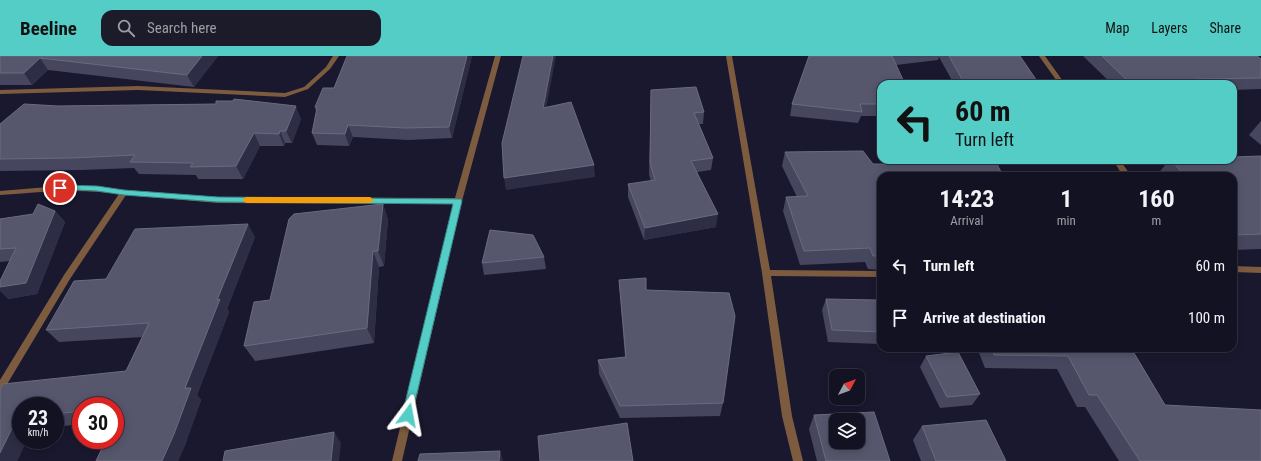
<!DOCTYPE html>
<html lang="en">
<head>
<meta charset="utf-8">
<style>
  :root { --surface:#131222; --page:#1c1b2a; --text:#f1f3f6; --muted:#9d9ea5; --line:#323240; --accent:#54cdc7 }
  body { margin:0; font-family:"Roboto Condensed",sans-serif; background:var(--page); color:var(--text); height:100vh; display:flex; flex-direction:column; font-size:15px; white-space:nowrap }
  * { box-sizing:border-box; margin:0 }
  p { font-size:13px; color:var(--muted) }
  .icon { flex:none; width:22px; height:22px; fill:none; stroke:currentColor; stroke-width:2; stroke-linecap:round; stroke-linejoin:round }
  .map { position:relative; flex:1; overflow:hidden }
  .details { position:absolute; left:877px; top:116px; width:360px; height:180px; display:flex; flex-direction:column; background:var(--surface); border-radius:12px; box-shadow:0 2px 10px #0003,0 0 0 1px var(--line) }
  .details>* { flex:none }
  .top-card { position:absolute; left:877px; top:24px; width:360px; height:84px; border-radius:12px; box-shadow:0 2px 10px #0003,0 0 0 1px var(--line); background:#54cdc7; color:#111; overflow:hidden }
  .needle { width:26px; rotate:49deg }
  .fabs { position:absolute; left:829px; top:313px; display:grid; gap:8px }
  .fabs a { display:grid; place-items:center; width:36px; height:36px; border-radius:8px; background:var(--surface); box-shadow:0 2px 10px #0003,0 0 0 1px var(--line); font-size:20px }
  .speed { position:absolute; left:12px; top:341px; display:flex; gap:8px; font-size:20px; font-weight:700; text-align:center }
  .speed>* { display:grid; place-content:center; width:52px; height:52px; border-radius:50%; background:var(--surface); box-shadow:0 2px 10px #0003,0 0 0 1px var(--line); line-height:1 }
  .speed small { font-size:10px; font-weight:400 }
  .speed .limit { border:6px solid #d22; background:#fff; color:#111 }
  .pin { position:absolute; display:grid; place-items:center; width:34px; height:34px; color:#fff; margin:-17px; border:2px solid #fff; border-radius:50%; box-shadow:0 1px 4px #0007 }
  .me { position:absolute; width:44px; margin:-22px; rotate:13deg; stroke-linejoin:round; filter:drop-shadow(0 0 3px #0008) }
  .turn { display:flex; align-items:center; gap:14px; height:84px; padding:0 12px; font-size:18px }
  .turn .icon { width:52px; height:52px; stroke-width:2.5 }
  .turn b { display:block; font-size:28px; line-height:34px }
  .eta { display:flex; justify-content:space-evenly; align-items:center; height:68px; text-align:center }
  .eta b { font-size:24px; font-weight:700; line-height:28px }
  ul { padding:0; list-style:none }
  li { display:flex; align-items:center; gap:12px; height:52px; padding:0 12px }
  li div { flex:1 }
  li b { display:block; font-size:15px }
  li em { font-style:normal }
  header { display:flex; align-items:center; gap:24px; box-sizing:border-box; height:56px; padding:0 20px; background:var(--accent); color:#111 }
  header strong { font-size:19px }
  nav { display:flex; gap:22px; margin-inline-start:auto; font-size:14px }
  .search { width:280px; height:36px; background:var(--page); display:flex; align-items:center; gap:10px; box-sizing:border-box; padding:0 14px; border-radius:12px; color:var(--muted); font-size:15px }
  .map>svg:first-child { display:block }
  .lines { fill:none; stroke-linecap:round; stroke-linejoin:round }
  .street { fill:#7c5b3f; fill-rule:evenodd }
  .wall { fill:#46465e }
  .shaded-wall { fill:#2d2d45 }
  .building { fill:#56566d; stroke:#6a6a80; fill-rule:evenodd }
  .route { fill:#54cdc7; stroke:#378581 }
  .slow { fill:#f59e0b }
</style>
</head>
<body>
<header>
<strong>Beeline</strong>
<div class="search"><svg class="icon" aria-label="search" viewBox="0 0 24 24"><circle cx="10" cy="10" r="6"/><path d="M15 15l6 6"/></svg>Search here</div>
<nav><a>Map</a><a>Layers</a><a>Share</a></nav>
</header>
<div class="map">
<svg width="1261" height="405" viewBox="0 0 1261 405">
  <rect width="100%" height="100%" fill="#19182e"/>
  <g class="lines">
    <!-- street -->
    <g class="street">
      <path d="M333 0H339L330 13 308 33 285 41 138 34 0 38V34L138 30 285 37 304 31 326 11Z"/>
      <path d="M495 0H501L462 145 402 405H392L454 148 218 147 126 139 70 223 3 335 0 336V324L64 219 119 138C79 132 40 136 0 139V135L60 130H97L124 134 218 141 455 142Z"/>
      <path d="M726 0H732L770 214 881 215V221L771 220 792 360 803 405H793L782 360 762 217Z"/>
      <path d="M1039 0H1045L1065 28H1059Z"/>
      <path d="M1113 104H1120L1131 120H1123Z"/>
      <path d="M1233 210 1261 211V217L1233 216Z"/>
    </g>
  </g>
  <!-- wall -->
  <g class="wall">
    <path d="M0 0H218L194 31 48 14 32 29H0Z"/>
    <path d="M347 0H472L452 82 408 84 353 81 349 90 317 89 312 77 316 56 315 51 334 32Z"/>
    <path d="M809 0H1020L1037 25 1036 28H954L939 1 938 4 896 9 881 28V60H861L858 67 790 60 792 48Z"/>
    <path d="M1083 0H1257L1261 3V33L1233 34V28H1112Z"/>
    <path d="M651 34 704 56 703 68H699L713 102 711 114 697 116 716 171 644 184 628 141V128L651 125 649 119Z"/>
    <path d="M216 48 301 63 292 87H285L284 90H260L243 123H198L196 119 139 118 134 112 81 114 0 115V68L58 50Z"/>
    <path d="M1261 65V89L1249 79Z"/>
    <path d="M785 96 873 108H951L953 104H995L881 120V214L868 213 865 206 800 209 783 155 786 141H797L782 110Z"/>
    <path d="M1261 100V193L1233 194V120H1160L1158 118 1169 104H1233Z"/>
    <path d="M383 148 388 164 384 210 379 211 374 287 255 305 244 290 270 244Z"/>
    <path d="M55 155 65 166 37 238 8 243 10 205 0 206V163Z"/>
    <path d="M255 181 227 253 229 256 197 339 201 344 185 389 178 405H96L103 390 101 388 115 384V350H81V368L55 371V350H21V384H27L17 405H0V334L126 315 143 281 59 286 46 274 106 223Z"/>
    <path d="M544 201 546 213 484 219 482 207Z"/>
    <path d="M619 224 646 234 723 347 720 360 620 362 599 318 598 304 625 301 620 238Z"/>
    <path d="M826 243 881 263V284L879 288 828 286 822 254Z"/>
    <path d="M977 292H1131L1165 349 1261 405H1119L1085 351H1077L1057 313 985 312Z"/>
    <path d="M926 300 980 338 972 349 940 352 920 311Z"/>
    <path d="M814 359 890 405H817L809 373Z"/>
    <path d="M922 370 1006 405H921L913 384Z"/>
  </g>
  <!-- shaded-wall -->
  <g class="shaded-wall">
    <path d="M202 0H218L194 31 187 19Z"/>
    <path d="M467 0H472L452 82 449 71Z"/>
    <path d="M553 0H556L544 64 543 52Z"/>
    <path d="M40 2 48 14 32 29 24 17Z"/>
    <path d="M296 50 301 63 292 87 286 75Z"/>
    <path d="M348 69 353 81 349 90 345 78Z"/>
    <path d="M280 75 285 87 284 90 279 78Z"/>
    <path d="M254 77 260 90 243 123 236 110Z"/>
    <path d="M594 109 595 121 506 134 504 122Z"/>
    <path d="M383 148 388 164 384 210 378 195Z"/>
    <path d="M55 155 65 166 37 238 8 243 0 235V231Z"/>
    <path d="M718 158 716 171 644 184 645 172Z"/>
    <path d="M248 168 255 181 227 253 229 256 197 339 201 344 185 389 178 405H162L185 332 217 244Z"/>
    <path d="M373 195 379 211 374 287 367 272Z"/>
    <path d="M17 362 21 365V384H27L17 405H0V397Z"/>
    <path d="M334 376 341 387 339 405H331Z"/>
    <path d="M500 395 503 405H499Z"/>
  </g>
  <!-- building -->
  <g class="building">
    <path d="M0 0H202L187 19 40 2 24 17H0Z"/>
    <path d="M347 0H467L449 71 405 72 348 69 345 78 312 77 317 52 315 51 323 32H334Z"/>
    <path d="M523 0H553L543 52 571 46 594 109 504 122 502 87Z"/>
    <path d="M809 0H892L905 28H881V48H860L862 56 792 48Z"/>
    <path d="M949 0H1020L1037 25H963Z"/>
    <path d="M1102 0H1257L1261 3V22L1194 23 1199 28H1131Z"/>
    <path d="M696 31 704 56 694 57 713 102 691 105 718 158 645 172 628 128 655 124 650 107 651 34Z"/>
    <path d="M234 43 296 50 286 75H280L279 78 254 77 236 110 190 111 193 107 130 106 135 99 72 102 0 103V68L24 48 58 50 216 48V45H233Z"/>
    <path d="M863 95 873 108H963L961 104H995L1003 120H881V200H873L870 192 804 195 786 141 808 140 785 96Z"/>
    <path d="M1261 100V178L1234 179 1233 177V120H1185L1171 104H1233V101Z"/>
    <path d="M38 148 55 155 26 227 0 231V225L16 192 0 193V163L33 158Z"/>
    <path d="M383 148 378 195H373L367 272 244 290 254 246 270 244 289 163 294 158Z"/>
    <path d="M248 168 217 244 220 243 185 332H191L174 378 162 405H96L104 388H101L103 384H115V358L118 351H115V350H81V355L55 358V350H21V362H17L0 397V334L3 328 126 315 149 267 46 274 74 225 106 223 135 173Z"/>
    <path d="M490 174 533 179 544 201 482 207Z"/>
    <path d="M646 222V234L729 237 735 260 723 347 620 350 598 304 626 301 619 224Z"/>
    <path d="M826 243 876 244 881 263V276L832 274Z"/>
    <path d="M991 292H1131L1165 349 1261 354V405H1140L1097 339H1089L1068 300 994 299Z"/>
    <path d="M958 296 980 338 947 341 926 300Z"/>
    <path d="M874 356 890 405H826L814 359ZM836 364H858V386H836Z"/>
    <path d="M986 364 1006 405H936L922 370Z"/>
    <path d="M627 367 633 405H540L538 380Z"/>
    <path d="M334 376 331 405H223L225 395Z"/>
    <path d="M500 395 499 405H418L420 398Z"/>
  </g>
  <!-- route -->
  <path class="route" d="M60 129 97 130 124 134 218 141 461 143 462 145 411 363 408 364 404 363 402 359 453 148 218 146 124 139 97 135 57 133 56 132 57 130Z"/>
  <!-- slow -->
  <path class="slow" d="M246 141H370L374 144 370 147H246L242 144Z"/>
</svg>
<div class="fabs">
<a><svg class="needle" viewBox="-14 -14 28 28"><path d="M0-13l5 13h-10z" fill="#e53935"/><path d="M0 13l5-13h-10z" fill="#9d9ea5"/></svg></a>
<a><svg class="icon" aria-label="layers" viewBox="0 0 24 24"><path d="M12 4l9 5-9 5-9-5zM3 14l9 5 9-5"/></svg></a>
</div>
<div class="speed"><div>23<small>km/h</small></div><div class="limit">30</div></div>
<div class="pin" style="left:60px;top:132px;background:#d93025"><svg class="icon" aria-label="arrive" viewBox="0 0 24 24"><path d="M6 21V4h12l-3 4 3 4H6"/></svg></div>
<svg class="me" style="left:408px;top:359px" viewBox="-20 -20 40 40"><path d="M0-17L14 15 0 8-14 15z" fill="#54cdc7" stroke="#fff" stroke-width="4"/></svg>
<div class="top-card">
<div class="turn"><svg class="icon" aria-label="left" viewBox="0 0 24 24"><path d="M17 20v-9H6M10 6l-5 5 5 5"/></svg><div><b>60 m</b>Turn left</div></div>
</div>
<section class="details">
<div class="eta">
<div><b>14:23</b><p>Arrival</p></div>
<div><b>1</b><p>min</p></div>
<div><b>160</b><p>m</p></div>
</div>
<ul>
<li><svg class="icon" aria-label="left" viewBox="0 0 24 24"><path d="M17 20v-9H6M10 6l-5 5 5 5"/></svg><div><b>Turn left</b></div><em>60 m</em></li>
<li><svg class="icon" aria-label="arrive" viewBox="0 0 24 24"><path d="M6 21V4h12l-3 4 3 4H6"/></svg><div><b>Arrive at destination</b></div><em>100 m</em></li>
</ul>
</section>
</div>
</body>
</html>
